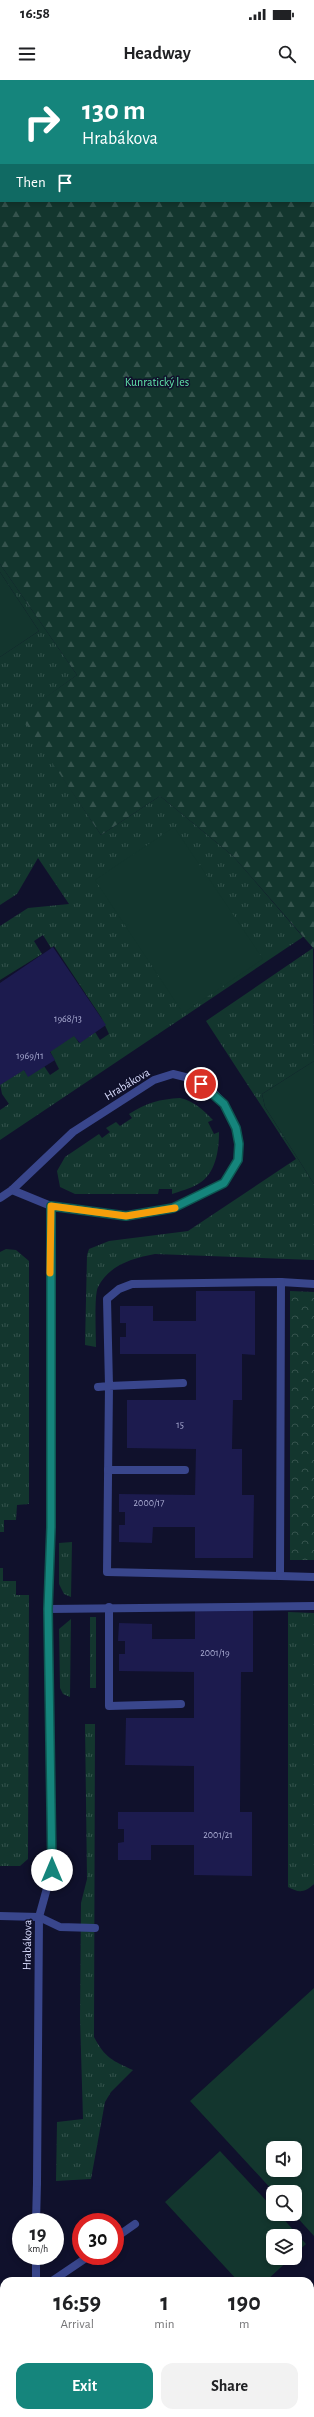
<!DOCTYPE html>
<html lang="en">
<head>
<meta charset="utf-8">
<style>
  :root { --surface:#fff; --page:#f2f2f2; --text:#202124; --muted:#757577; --accent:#15857c }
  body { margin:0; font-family:"Alegreya Sans",sans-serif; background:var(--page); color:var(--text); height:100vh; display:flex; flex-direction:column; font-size:15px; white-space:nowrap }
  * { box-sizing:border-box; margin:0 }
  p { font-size:13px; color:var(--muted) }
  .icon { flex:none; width:22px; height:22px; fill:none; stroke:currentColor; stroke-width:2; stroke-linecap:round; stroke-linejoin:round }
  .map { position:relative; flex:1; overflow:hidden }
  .drawer { position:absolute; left:0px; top:2197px; width:314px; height:140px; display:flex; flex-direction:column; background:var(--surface); border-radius:12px 12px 0 0; box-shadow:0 2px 6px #0003 }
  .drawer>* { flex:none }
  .banner { position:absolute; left:0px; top:0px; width:314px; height:122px; box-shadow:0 2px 6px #0003; background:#15857c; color:#fff; overflow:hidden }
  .tools { position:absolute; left:266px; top:2061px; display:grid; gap:8px }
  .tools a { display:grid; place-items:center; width:36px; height:36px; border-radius:8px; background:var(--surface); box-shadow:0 2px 6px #0003; font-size:20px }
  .speed { position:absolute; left:12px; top:2133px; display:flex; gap:8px; font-size:20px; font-weight:700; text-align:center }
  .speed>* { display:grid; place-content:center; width:52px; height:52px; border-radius:50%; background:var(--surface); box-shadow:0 2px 6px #0003; line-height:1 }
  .speed small { font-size:10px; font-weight:400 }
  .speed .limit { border:6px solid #d22; background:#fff; color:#111 }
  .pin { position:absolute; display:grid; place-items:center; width:34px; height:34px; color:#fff; margin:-17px; border:2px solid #fff; border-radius:50%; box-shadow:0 1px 4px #0007 }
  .me { position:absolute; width:44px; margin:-22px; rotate:0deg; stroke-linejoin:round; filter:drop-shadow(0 0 3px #0008) }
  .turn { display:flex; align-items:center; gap:14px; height:84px; padding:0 16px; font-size:18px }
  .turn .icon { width:52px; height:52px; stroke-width:2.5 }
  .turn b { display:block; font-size:28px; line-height:34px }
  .then { display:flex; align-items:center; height:38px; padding:0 16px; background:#0003; gap:8px; font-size:15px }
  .eta { display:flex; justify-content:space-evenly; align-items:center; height:68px; text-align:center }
  .eta b { font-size:24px; font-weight:700; line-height:28px }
  .button { display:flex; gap:8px; margin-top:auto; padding:8px 16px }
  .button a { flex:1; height:46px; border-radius:12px; background:var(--accent); color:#fff; font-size:16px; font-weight:700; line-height:46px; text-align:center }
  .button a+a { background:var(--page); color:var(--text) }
  .status { display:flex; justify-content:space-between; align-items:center; height:28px; padding:0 20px; background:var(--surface); direction:ltr }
  .status svg { height:11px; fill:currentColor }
  header { display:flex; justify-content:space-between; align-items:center; height:52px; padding:0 16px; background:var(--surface); font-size:18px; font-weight:700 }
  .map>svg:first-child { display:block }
  .grass { fill:url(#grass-tufts) }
  .forest { fill:url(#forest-firs); fill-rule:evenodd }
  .park { fill:url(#park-crowns) }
  .garden { fill:#13362e; fill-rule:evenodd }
  .building { fill:#1c1b4e }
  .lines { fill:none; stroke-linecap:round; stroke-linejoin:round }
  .lane { stroke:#39468c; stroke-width:8 }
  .street { stroke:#39468c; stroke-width:8 }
  .route-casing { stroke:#0e5651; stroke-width:10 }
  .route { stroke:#15857c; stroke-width:7 }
  .slow { stroke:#f59e0b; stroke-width:7 }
  .labels { text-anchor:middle; stroke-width:3; stroke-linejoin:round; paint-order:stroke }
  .number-label { font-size:10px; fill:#abadd3 }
  .park-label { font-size:12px; fill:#61e5aa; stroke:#10112c }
  .street-label { font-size:12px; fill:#dbdeff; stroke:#10112c }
</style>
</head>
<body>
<div class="status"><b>16:58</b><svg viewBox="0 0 49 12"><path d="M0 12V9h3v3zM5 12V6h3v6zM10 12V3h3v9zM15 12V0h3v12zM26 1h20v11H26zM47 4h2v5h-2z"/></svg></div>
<header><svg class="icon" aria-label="menu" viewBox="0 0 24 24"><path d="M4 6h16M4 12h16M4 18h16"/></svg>Headway<svg class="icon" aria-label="search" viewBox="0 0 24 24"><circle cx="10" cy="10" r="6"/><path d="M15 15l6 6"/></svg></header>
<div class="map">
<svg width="314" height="2337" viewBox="0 0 314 2337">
  <defs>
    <pattern id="grass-tufts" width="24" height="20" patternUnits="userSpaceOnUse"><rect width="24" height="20" fill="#13362e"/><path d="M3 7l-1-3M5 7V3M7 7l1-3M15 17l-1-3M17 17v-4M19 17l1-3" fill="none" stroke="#35534d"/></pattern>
    <pattern id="forest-firs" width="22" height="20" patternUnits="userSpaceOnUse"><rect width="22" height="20" fill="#13362e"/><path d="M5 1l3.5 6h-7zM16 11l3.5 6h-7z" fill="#35534d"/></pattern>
    <pattern id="park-crowns" width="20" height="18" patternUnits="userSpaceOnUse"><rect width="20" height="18" fill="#13362e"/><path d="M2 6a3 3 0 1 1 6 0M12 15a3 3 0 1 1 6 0" fill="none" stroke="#35534d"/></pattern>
  </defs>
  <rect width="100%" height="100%" fill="#10112c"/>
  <!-- grass -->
  <g class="grass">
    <path d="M0 484 77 595 21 635 101 755 160 716 233 776 303 857 0 1060V1030L9 1024 2 1014 0 1004 23 989 29 996 44 986 50 995 59 989 50 971 74 955 79 963 95 952 100 960 109 954 101 937 54 866 51 868 43 855 34 861 42 874 0 900V846L28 828 69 824 38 778 17 814 0 825V577L39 551 0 492Z"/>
    <path d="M313 868 314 981 262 1014 265 1027 314 1104V1180L155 1174C133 1178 109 1185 98 1207 94 1214 96 1256 96 1267L85 1265 87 1175 89 1169 109 1161 188 1151 296 1079 206 941Z"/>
    <path d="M180 1018C194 1021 202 1029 213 1040L208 1042 214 1054 219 1052C219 1070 216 1094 198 1104 190 1109 180 1111 172 1114V1109H159L158 1114H75L60 1107 57 1091 65 1077 99 1054 102 1058 110 1052 106 1048 116 1042 120 1046 132 1038 129 1034C146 1023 160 1019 180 1018Z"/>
    <path d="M6 1169 16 1170 29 1181V1424L17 1425 16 1440H4V1452H0V1172Z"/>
    <path d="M72 1462 71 1517 64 1514 59 1504V1463Z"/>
    <path d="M0 1488H3V1501H16V1515H29L28 1779 20 1786H0Z"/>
    <path d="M288 1532 314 1533V1804C304 1813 299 1813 288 1807Z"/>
    <rect x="90" y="1537" width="6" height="71"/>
    <path d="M71 1539 70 1617 63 1614 60 1608 59 1549Z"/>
    <path d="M85 1644H95L94 1957C105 1978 113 1981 133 1990L111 2012 105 2022 91 2099 56 2101 57 2042 83 2039 80 1938 81 1823 87 1799Z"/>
  </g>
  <!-- forest -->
  <path class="forest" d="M0 0H314V869L233 776 160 716 101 755 20 635 77 595 0 484ZM1 1H313V121H1Z"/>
  <!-- park -->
  <path class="park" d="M290 1211 314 1212V1480H290Z"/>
  <!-- garden -->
  <g class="garden">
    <path d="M0 492 39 551 0 577Z"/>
    <path d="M174 747 263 879 183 933 95 800Z"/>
    <path d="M314 981V1104L265 1027 262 1014Z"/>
    <path d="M314 1908V2156L294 2134 295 2112H274L190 2021ZM273 2068H295V2090H273Z"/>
    <path d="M220 2071 273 2128V2134H279L306 2164 295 2174V2156H273V2178H291L266 2201H238L165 2122Z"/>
  </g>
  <!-- building -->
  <g class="building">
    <path d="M53 867 106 945 80 963 74 956 50 972 55 980 28 997 24 990 0 1005V903Z"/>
    <path d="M196 1211H255V1275L242 1274V1320H233L232 1369H242V1415H254L253 1478H195V1447H153L152 1463 119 1462V1445H125V1432H119V1414L195 1415 196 1369 127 1368V1320H196V1274H120V1257H126V1243H120V1226H153V1241H196Z"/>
    <path d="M195 1529H253V1592H241L240 1732H252V1796L194 1795V1765H151V1780H118V1763L124 1762V1749H118V1732H194V1686L125 1685 126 1638H194V1592L119 1591V1574H125V1561H118L119 1543 152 1544V1559H195Z"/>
  </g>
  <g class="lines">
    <!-- lane -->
    <g class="lane">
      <path d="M281 1202 314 1204"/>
      <path d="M98 1307 109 1306 107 1492 280 1496 281 1202 132 1204 119 1209 107 1219 109 1306 183 1303"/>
      <path d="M108 1390H185"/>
      <path d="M280 1496 314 1497"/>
      <path d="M109 1527V1626L181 1624"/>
      <path d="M48 1529 314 1526"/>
      <path d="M39 1837 60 1847 95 1848"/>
      <path d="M36 2142 37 2103"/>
      <path d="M115 2158 135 2144"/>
      <path d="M36 2201V2176"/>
      <path d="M52 2201 89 2176"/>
      <path d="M0 2212H4"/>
      <path d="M0 2334 30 2333"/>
    </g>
    <!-- street -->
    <g class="street">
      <path d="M12 1110 51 1126V1447L48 1529 52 1790 39 1837 37 2103"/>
      <path d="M0 1118 12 1110 73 1052 154 1000 173 994 193 999 210 1009 224 1024 236 1048 239 1064 238 1080 224 1103 173 1128 126 1136 51 1126"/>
      <path d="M0 1836 39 1837"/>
    </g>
  </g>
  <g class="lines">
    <defs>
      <path id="route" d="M52 1790 48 1529 51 1447V1126L126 1136 173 1128 224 1103 238 1080 239 1064 236 1048 224 1024 201 1004"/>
    </defs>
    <!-- route casing -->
    <use href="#route" class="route-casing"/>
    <!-- route -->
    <use href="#route" class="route"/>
    <!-- slow -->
    <path class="slow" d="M50 1193 51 1126 126 1136 175 1128"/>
  </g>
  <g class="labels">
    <!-- number labels -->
    <g class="number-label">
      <text x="68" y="942">1968/13</text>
      <text x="30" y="979">1969/11</text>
      <text x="180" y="1348">15</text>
      <text x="149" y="1426">2000/17</text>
      <text x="215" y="1576">2001/19</text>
      <text x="218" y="1758">2001/21</text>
    </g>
    <!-- park labels -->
    <g class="park-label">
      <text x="157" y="306">Kunratický les</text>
    </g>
    <!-- street labels -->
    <g class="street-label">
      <text transform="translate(127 1004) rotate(-31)" y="4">Hrabákova</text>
      <text transform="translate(27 1865) rotate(-89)" y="4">Hrabákova</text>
    </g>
  </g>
</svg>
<div class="tools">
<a><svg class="icon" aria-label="sound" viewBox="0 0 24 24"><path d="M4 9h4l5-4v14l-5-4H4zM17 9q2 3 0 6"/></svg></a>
<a><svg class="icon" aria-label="search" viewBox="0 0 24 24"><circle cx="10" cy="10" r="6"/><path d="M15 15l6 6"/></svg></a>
<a><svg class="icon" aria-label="layers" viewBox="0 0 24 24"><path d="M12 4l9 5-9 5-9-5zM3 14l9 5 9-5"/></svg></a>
</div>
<div class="speed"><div>19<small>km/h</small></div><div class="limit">30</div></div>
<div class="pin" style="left:201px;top:1004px;background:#d93025"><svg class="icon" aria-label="arrive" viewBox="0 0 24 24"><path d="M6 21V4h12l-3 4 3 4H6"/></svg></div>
<svg class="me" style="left:52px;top:1790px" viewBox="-20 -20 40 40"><circle r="19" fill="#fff"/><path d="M0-13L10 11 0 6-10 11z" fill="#15857c"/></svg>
<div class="banner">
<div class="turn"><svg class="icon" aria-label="right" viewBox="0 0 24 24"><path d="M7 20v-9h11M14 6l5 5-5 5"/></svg><div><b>130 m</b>Hrabákova</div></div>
<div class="then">Then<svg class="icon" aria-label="arrive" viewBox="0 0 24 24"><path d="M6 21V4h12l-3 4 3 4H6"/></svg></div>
</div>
<section class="drawer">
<div class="eta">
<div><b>16:59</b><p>Arrival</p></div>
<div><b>1</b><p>min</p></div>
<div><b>190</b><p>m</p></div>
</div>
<div class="button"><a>Exit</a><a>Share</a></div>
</section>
</div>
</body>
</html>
